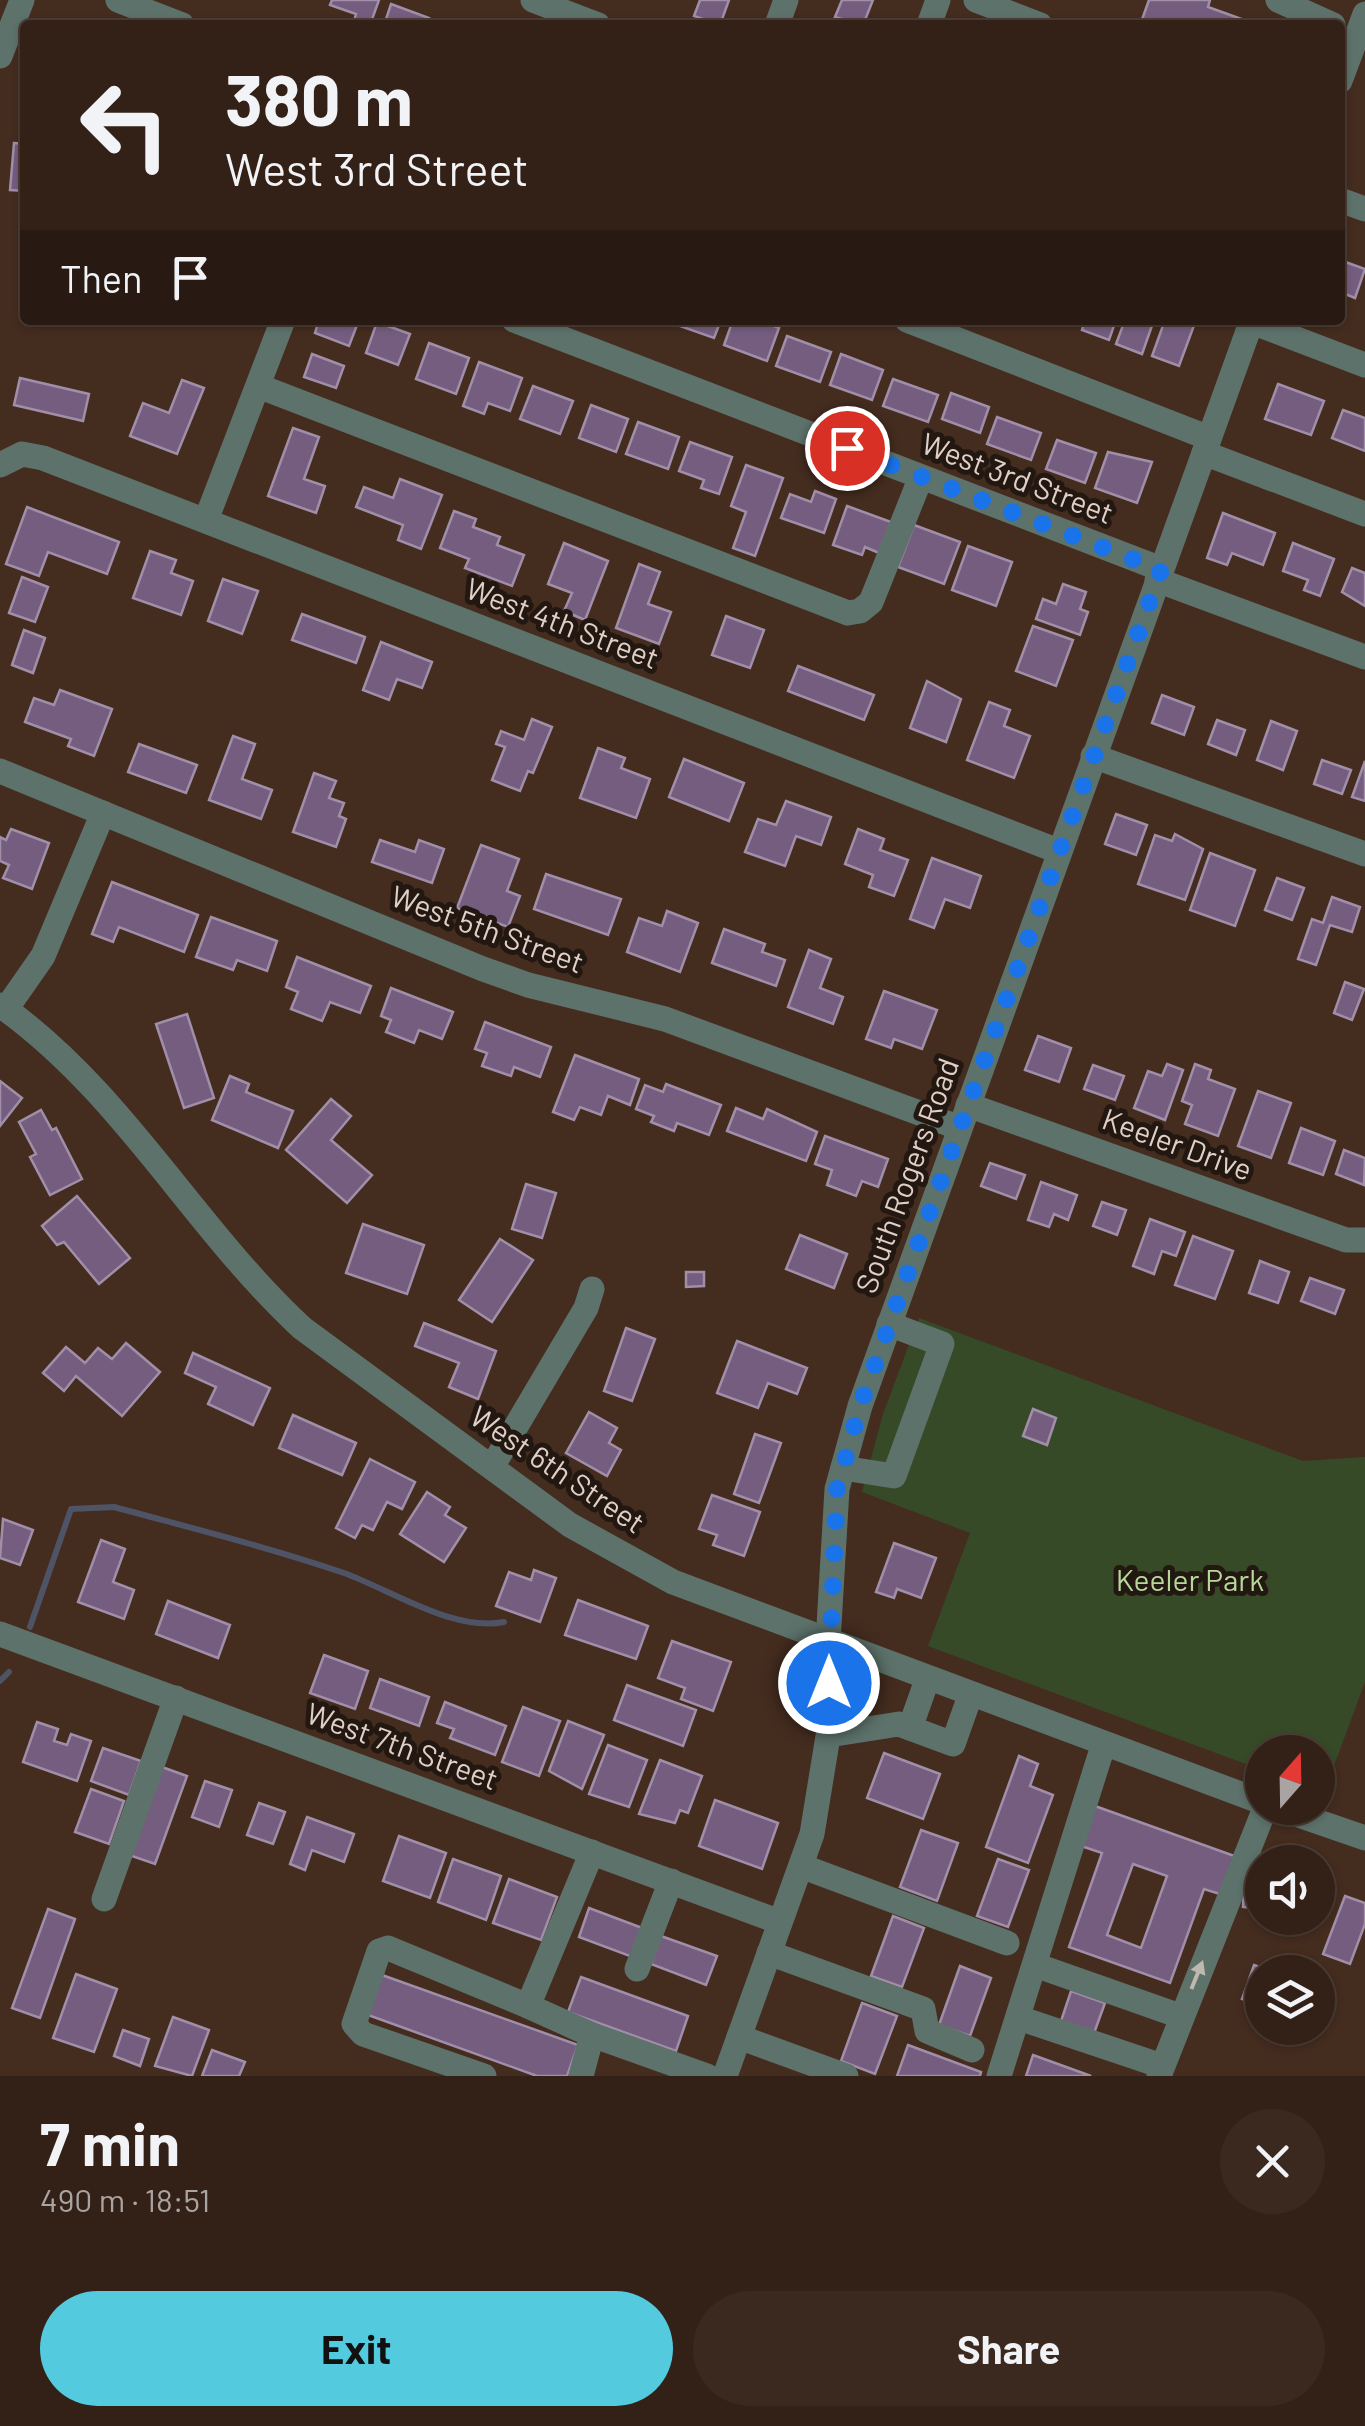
<!DOCTYPE html>
<html lang="en">
<head>
<meta charset="utf-8">
<style>
  :root { --surface:#332117; --page:#3b2920; --text:#f1f3f6; --muted:#a9a3a1; --line:#4e3e36; --accent:#54cade }
  body { margin:0; font-family:Barlow,sans-serif; background:var(--page); color:var(--text); height:100vh; display:flex; flex-direction:column; font-size:38px; white-space:nowrap }
  * { box-sizing:border-box; margin:0 }
  p { font-size:32px; color:var(--muted) }
  .icon { flex:none; width:55px; height:55px; fill:none; stroke:currentColor; stroke-width:2; stroke-linecap:round; stroke-linejoin:round }
  .map { position:relative; height:2076px; overflow:hidden }
  .panel { display:flex; flex-direction:column; background:var(--surface); flex:1 }
  .panel>* { flex:none }
  .top-card { position:absolute; left:20px; top:20px; width:1325px; height:305px; border-radius:10px; box-shadow:0 2px 8px #0004,0 0 0 2px var(--line); background:#332117; color:var(--text); overflow:hidden }
  .needle { width:65px; rotate:20deg }
  .tools { position:absolute; left:1245px; top:1735px; display:grid; gap:20px }
  .tools a { display:grid; place-items:center; width:90px; height:90px; border-radius:50%; background:var(--surface); box-shadow:0 2px 8px #0004,0 0 0 2px var(--line); font-size:50px }
  .pin { position:absolute; display:grid; place-items:center; width:85px; height:85px; color:#fff; margin:-42px; border:5px solid #fff; border-radius:50%; box-shadow:0 2px 10px #0007 }
  .me { position:absolute; width:110px; margin:-55px; rotate:0deg; stroke-linejoin:round; filter:drop-shadow(0 0 8px #0008) }
  .turn { display:flex; align-items:center; gap:35px; height:210px; padding:0 40px; font-size:45px }
  .turn .icon { width:130px; height:130px; stroke-width:2.5 }
  .turn b { display:block; font-size:70px; line-height:85px }
  .then { display:flex; align-items:center; height:95px; padding:0 40px; background:#0003; gap:20px; font-size:38px }
  .round { display:grid; place-items:center; flex:none; width:105px; height:105px; border-radius:52px; background:var(--page) }
  .headline { display:flex; align-items:center; justify-content:space-between; height:170px; padding:0 40px }
  h1 { font-size:60px; font-weight:700; line-height:75px }
  .button { display:flex; gap:20px; margin-top:auto; padding:20px 40px }
  .button a { flex:1; height:115px; border-radius:60px; background:var(--accent); color:#111; font-size:40px; font-weight:700; line-height:115px; text-align:center }
  .button a+a { background:var(--page); color:var(--text) }
  .map>svg:first-child { display:block }
  .green { fill:#374a28 }
  .lines { fill:none; stroke-linecap:round; stroke-linejoin:round }
  .stream { stroke:#4e5466; stroke-width:6 }
  .building { fill:#755d80; stroke:#a18fa9; stroke-width:2.5; fill-rule:evenodd }
  .minor { stroke:#5d726b; stroke-width:25 }
  .oneway { fill:#beb8af }
  .route { stroke:#1a73e8; stroke-width:18; stroke-dasharray:0 32.4 }
  .labels { text-anchor:middle; stroke-width:10; stroke-linejoin:round; paint-order:stroke }
  .street-label { font-size:30px; fill:#dfcfc6; stroke:#221811 }
  .park-label { font-size:30px; fill:#b6d99a; stroke:#221811 }
</style>
</head>
<body>
<div class="map">
<svg width="1365" height="2076" viewBox="0 0 1365 2076">
  <rect width="100%" height="100%" fill="#442c1f"/>
  <!-- green -->
  <path class="green" d="M919 1318 1303 1461 1365 1457V1682L1324 1793 1318 1790V1752H1262V1770L928 1646 970 1533 862 1492 883 1414Z"/>
  <g class="lines">
    <!-- stream -->
    <g class="stream">
      <path d="M30 1627 71 1509 114 1507C191 1528 268 1547 344 1573 391 1590 453 1632 504 1622"/>
      <path d="M0 1681 9 1672"/>
    </g>
  </g>
  <!-- building -->
  <g class="building">
    <path d="M332 0H379L370 25 354 21 356 14 330 5Z"/>
    <path d="M700 0H729L720 25 694 16Z"/>
    <path d="M842 0H873L863 25 835 17Z"/>
    <path d="M1149 0H1210L1208 7 1258 25H1140Z"/>
    <path d="M391 4 429 18 427 25H384Z"/>
    <path d="M14 143 25 144V191L10 190Z"/>
    <path d="M1340 260 1365 269 1355 298 1340 292Z"/>
    <path d="M319 320H359L349 346 315 333Z"/>
    <path d="M678 320H721L714 338 677 325Z"/>
    <path d="M733 320H758L779 328 767 361 724 345Z"/>
    <path d="M1085 320H1116L1109 340 1082 330Z"/>
    <path d="M1125 320H1154L1142 354 1116 344Z"/>
    <path d="M1165 320H1196L1179 366 1152 356Z"/>
    <path d="M377 322 410 334 398 365 366 353Z"/>
    <path d="M787 336 831 352 820 382 776 366Z"/>
    <path d="M429 343 469 358 456 394 416 379Z"/>
    <path d="M312 354 344 366 336 388 304 377Z"/>
    <path d="M841 354 883 370 872 400 830 385Z"/>
    <path d="M479 362 522 378 510 411 488 403 484 414 463 406Z"/>
    <path d="M20 378 89 394 83 421 14 405Z"/>
    <path d="M893 379 938 395 928 422 883 406Z"/>
    <path d="M182 380 204 388 177 454 130 436 143 403 169 413Z"/>
    <path d="M1278 384 1324 401 1311 435 1265 419Z"/>
    <path d="M533 386 573 401 560 434 520 419Z"/>
    <path d="M951 393 989 407 980 433 942 419Z"/>
    <path d="M591 405 628 419 616 452 579 438Z"/>
    <path d="M1343 410 1365 418V451L1332 438Z"/>
    <path d="M997 417 1041 433 1031 460 987 444Z"/>
    <path d="M638 422 679 437 668 469 626 454Z"/>
    <path d="M293 428 319 437 304 479 325 486 316 513 268 496Z"/>
    <path d="M1057 440 1096 453 1085 483 1046 469Z"/>
    <path d="M690 442 732 457 719 494 701 488 704 480 679 471Z"/>
    <path d="M1108 452 1152 462 1137 503 1095 488Z"/>
    <path d="M746 465 783 478 755 556 733 548 746 512 731 506Z"/>
    <path d="M400 479 442 495 421 549 398 540 403 525 356 507 364 487 393 498Z"/>
    <path d="M815 491 836 499 824 533 781 518 790 494 811 502Z"/>
    <path d="M847 506 891 522 879 553 865 547 862 555 833 545Z"/>
    <path d="M27 507 119 542 107 574 48 552 39 576 6 564Z"/>
    <path d="M454 511 476 519 473 527 500 537 497 545 524 555 512 586 465 568 469 559 440 548Z"/>
    <path d="M1223 513 1275 533 1263 565 1232 553 1227 565 1207 558Z"/>
    <path d="M914 525 960 542 944 584 898 567Z"/>
    <path d="M564 543 608 561 585 620 564 611 572 593 548 584Z"/>
    <path d="M1293 543 1334 559 1320 596 1304 590 1308 580 1283 571Z"/>
    <path d="M968 546 1012 562 996 606 952 590Z"/>
    <path d="M150 551 176 560 171 573 193 581 181 615 133 598Z"/>
    <path d="M639 564 660 572 648 604 671 612 659 644 616 628Z"/>
    <path d="M1352 568 1365 573V606L1342 592Z"/>
    <path d="M22 577 48 587 35 622 9 613Z"/>
    <path d="M223 579 258 591 242 634 208 621Z"/>
    <path d="M1063 584 1086 592 1080 609 1088 612 1080 635 1036 619 1043 599 1056 604Z"/>
    <path d="M302 614 365 637 356 663 292 640Z"/>
    <path d="M726 616 764 630 750 668 712 655Z"/>
    <path d="M1033 626 1073 640 1056 686 1016 671Z"/>
    <path d="M24 630 45 638 33 673 12 665Z"/>
    <path d="M381 642 432 662 422 688 397 679 389 700 363 690Z"/>
    <path d="M798 666 874 695 864 720 788 691Z"/>
    <path d="M927 681 961 699 946 742 910 728Z"/>
    <path d="M60 690 112 709 94 756 68 746 71 739 25 722 34 698 54 705Z"/>
    <path d="M1162 695 1194 707 1184 735 1152 723Z"/>
    <path d="M989 702 1010 710 1004 726 1030 736 1014 778 967 760Z"/>
    <path d="M532 719 552 727 533 773 528 771 520 791 492 780 505 747 496 744 501 731 524 740Z"/>
    <path d="M1217 720 1245 730 1236 755 1208 744Z"/>
    <path d="M1271 721 1297 731 1283 770 1257 760Z"/>
    <path d="M233 736 255 744 242 779 272 790 261 819 209 800Z"/>
    <path d="M139 744 197 765 186 793 128 772Z"/>
    <path d="M598 748 625 758 621 768 650 779 636 818 580 798Z"/>
    <path d="M684 759 744 783 729 821 669 797Z"/>
    <path d="M1322 760 1351 770 1342 794 1314 784Z"/>
    <path d="M1365 761V801L1352 797Z"/>
    <path d="M314 773 336 781 329 798 344 803 339 816 346 819 336 847 293 832Z"/>
    <path d="M786 801 831 817 821 845 796 836 785 866 745 852 758 819 776 825Z"/>
    <path d="M1116 814 1147 825 1136 855 1105 844Z"/>
    <path d="M11 829 49 843 32 889 3 878 9 865 0 861V837L6 840Z"/>
    <path d="M858 829 884 839 880 850 908 860 894 896 869 887 873 875 845 864Z"/>
    <path d="M1175 834 1203 849 1185 900 1138 884 1155 835 1172 841Z"/>
    <path d="M380 840 415 852 419 840 444 849 432 883 372 862Z"/>
    <path d="M481 845 519 859 507 891 520 896 508 927 457 908Z"/>
    <path d="M1210 853 1255 870 1235 926 1190 910Z"/>
    <path d="M932 858 981 876 970 908 945 899 934 928 910 919Z"/>
    <path d="M546 874 621 899 608 935 534 909Z"/>
    <path d="M1277 878 1304 888 1292 920 1265 910Z"/>
    <path d="M112 882 198 915 184 952 119 927 113 942 92 934Z"/>
    <path d="M1332 897 1360 907 1352 932 1330 925 1316 965 1298 959 1312 919 1323 923Z"/>
    <path d="M667 911 698 923 680 972 627 952 639 918 662 926Z"/>
    <path d="M211 917 277 941 267 971 237 960 233 970 196 957Z"/>
    <path d="M724 929 765 944 762 952 785 960 776 986 712 963Z"/>
    <path d="M809 950 831 959 820 988 843 997 833 1024 788 1007Z"/>
    <path d="M297 957 371 986 360 1013 330 1002 322 1021 291 1009 298 992 286 987Z"/>
    <path d="M1345 982 1364 989 1352 1020 1334 1013Z"/>
    <path d="M391 988 453 1012 442 1039 419 1030 414 1043 386 1032 391 1020 381 1016Z"/>
    <path d="M884 991 937 1010 922 1049 894 1039 891 1048 866 1039Z"/>
    <path d="M187 1014 214 1098 184 1108 156 1024Z"/>
    <path d="M485 1022 551 1047 540 1077 514 1067 511 1076 482 1066 487 1053 475 1049Z"/>
    <path d="M1038 1036 1071 1048 1059 1082 1025 1070Z"/>
    <path d="M575 1055 639 1079 630 1105 608 1096 601 1115 580 1107 574 1120 553 1112Z"/>
    <path d="M1167 1064 1183 1070 1165 1120 1134 1108 1148 1071 1162 1076Z"/>
    <path d="M1195 1064 1211 1070 1208 1079 1235 1089 1218 1136 1185 1124 1192 1105 1182 1101Z"/>
    <path d="M1093 1065 1124 1076 1115 1100 1084 1089Z"/>
    <path d="M230 1076 249 1084 246 1092 293 1111 278 1148 212 1120Z"/>
    <path d="M0 1081 22 1098 0 1126Z"/>
    <path d="M666 1084 721 1105 709 1135 677 1123 674 1131 651 1122 654 1116 636 1109 645 1085 663 1092Z"/>
    <path d="M1258 1091 1291 1103 1271 1158 1238 1146Z"/>
    <path d="M331 1099 351 1116 331 1140 372 1175 347 1203 286 1150Z"/>
    <path d="M736 1108 763 1119 767 1109 817 1132 806 1161 727 1131Z"/>
    <path d="M41 1110 52 1130 56 1128 82 1179 50 1195 30 1157 36 1154 19 1122Z"/>
    <path d="M1301 1128 1335 1141 1323 1175 1289 1163Z"/>
    <path d="M825 1136 888 1159 878 1187 862 1181 856 1196 827 1185 832 1170 815 1164Z"/>
    <path d="M1344 1150 1365 1158 1364 1185 1336 1174Z"/>
    <path d="M990 1163 1025 1175 1016 1199 981 1186Z"/>
    <path d="M1041 1182 1077 1195 1068 1220 1054 1214 1049 1227 1028 1220Z"/>
    <path d="M526 1184 556 1193 542 1238 512 1229Z"/>
    <path d="M77 1196 130 1258 99 1284 64 1242 57 1245 42 1226Z"/>
    <path d="M1102 1202 1126 1210 1117 1235 1093 1226Z"/>
    <path d="M1150 1219 1185 1232 1176 1256 1162 1251 1154 1274 1133 1266Z"/>
    <path d="M363 1224 424 1245 407 1294 346 1273Z"/>
    <path d="M800 1235 847 1254 834 1288 786 1269Z"/>
    <path d="M1193 1236 1233 1251 1215 1299 1175 1285Z"/>
    <path d="M500 1239 533 1260 492 1322 459 1300Z"/>
    <path d="M1260 1261 1289 1272 1278 1303 1249 1293Z"/>
    <path d="M686 1272H704V1286L686 1287Z"/>
    <path d="M1310 1278 1344 1290 1335 1314 1301 1301Z"/>
    <path d="M424 1323 496 1351 478 1399 449 1387 459 1363 415 1346Z"/>
    <path d="M626 1328 655 1339 632 1401 604 1391Z"/>
    <path d="M737 1341 807 1368 797 1394 768 1383 758 1408 717 1393Z"/>
    <path d="M126 1343 160 1372 122 1416 76 1376 64 1391 43 1373 66 1347 85 1363 98 1348 112 1359Z"/>
    <path d="M193 1353 270 1388 253 1425 208 1404 216 1387 185 1373Z"/>
    <path d="M1033 1409 1056 1418 1047 1445 1023 1436Z"/>
    <path d="M589 1412 617 1428 609 1443 621 1450 607 1476 566 1453Z"/>
    <path d="M293 1415 356 1443 342 1475 279 1448Z"/>
    <path d="M755 1434 781 1443 759 1503 734 1494Z"/>
    <path d="M370 1459 415 1482 402 1509 387 1502 373 1530 362 1525 355 1538 336 1528Z"/>
    <path d="M427 1492 450 1507 445 1515 466 1528 444 1562 400 1534Z"/>
    <path d="M712 1495 760 1512 744 1556 713 1545 717 1535 699 1529Z"/>
    <path d="M3 1519 33 1530 20 1565 0 1558Z"/>
    <path d="M101 1540 125 1549 113 1582 134 1590 124 1619 78 1602Z"/>
    <path d="M894 1543 936 1558 921 1598 897 1589 894 1598 876 1592Z"/>
    <path d="M534 1570 556 1578 540 1622 496 1606 509 1572 531 1580Z"/>
    <path d="M578 1600 648 1626 636 1659 565 1635Z"/>
    <path d="M168 1601 230 1625 218 1658 156 1634Z"/>
    <path d="M672 1641 731 1662 713 1711 681 1699 685 1688 658 1678Z"/>
    <path d="M324 1655 368 1671 355 1709 310 1693Z"/>
    <path d="M380 1679 429 1697 419 1726 370 1708Z"/>
    <path d="M627 1685 696 1710 683 1746 614 1720Z"/>
    <path d="M445 1702 506 1726 495 1755 450 1738 454 1729 437 1723Z"/>
    <path d="M523 1707 560 1721 539 1776 502 1762Z"/>
    <path d="M568 1721 604 1735 582 1789 549 1771Z"/>
    <path d="M37 1722 58 1729 54 1741 67 1745 71 1734 91 1741 77 1781 23 1762Z"/>
    <path d="M608 1745 647 1760 629 1807 589 1794Z"/>
    <path d="M103 1748 141 1761 129 1795 91 1781Z"/>
    <path d="M884 1753 940 1774 923 1819 867 1798Z"/>
    <path d="M1019 1756 1038 1764 1030 1786 1053 1795 1028 1863 986 1847Z"/>
    <path d="M660 1760 702 1776 688 1813 680 1810 675 1823 639 1814Z"/>
    <path d="M162 1767 187 1776 155 1864 129 1855Z"/>
    <path d="M205 1781 232 1790 219 1827 192 1817Z"/>
    <path d="M91 1789 124 1801 109 1844 75 1832Z"/>
    <path d="M715 1800 778 1823 762 1869 699 1846Z"/>
    <path d="M259 1803 285 1812 273 1844 247 1835Z"/>
    <path d="M1095 1806 1240 1858 1226 1896 1204 1889 1170 1983 1069 1947 1102 1853 1081 1846ZM1133 1864 1167 1876 1141 1948 1107 1935Z"/>
    <path d="M307 1817 354 1834 344 1862 312 1850 305 1870 290 1864Z"/>
    <path d="M921 1830 958 1843 937 1901 900 1887Z"/>
    <path d="M399 1836 446 1853 430 1898 383 1881Z"/>
    <path d="M453 1859 501 1876 486 1920 438 1902Z"/>
    <path d="M998 1859 1029 1870 1008 1927 977 1916Z"/>
    <path d="M509 1879 557 1897 541 1940 493 1923Z"/>
    <path d="M1244 1886 1262 1888V1909L1243 1907Z"/>
    <path d="M1345 1896 1365 1903V1924L1350 1964 1323 1954Z"/>
    <path d="M589 1908 645 1929 635 1958 579 1937Z"/>
    <path d="M48 1909 75 1919 40 2018 12 2008Z"/>
    <path d="M893 1916 924 1928 902 1987 871 1976Z"/>
    <path d="M661 1936 717 1956 706 1985 651 1964Z"/>
    <path d="M1254 1965 1274 1972H1262V2006L1242 1999Z"/>
    <path d="M960 1966 991 1978 970 2036 939 2025Z"/>
    <path d="M76 1974 117 1989 94 2052 53 2038Z"/>
    <path d="M382 1975 578 2045 567 2076H537L368 2015Z"/>
    <path d="M581 1977 688 2016 676 2051 568 2012Z"/>
    <path d="M1071 1991 1105 2003 1093 2036 1060 2024Z"/>
    <path d="M862 2003 897 2016 875 2074 841 2061Z"/>
    <path d="M173 2017 209 2030 192 2076 155 2066Z"/>
    <path d="M123 2030 149 2039 140 2066 114 2056Z"/>
    <path d="M908 2045 981 2072 980 2076H897Z"/>
    <path d="M212 2050 245 2062 239 2076H202Z"/>
    <path d="M1033 2055 1091 2076H1026Z"/>
  </g>
  <g class="lines">
    <!-- minor -->
    <g class="minor">
      <path d="M118 0 182 25"/>
      <path d="M533 0 598 25"/>
      <path d="M976 0 1040 25"/>
      <path d="M1278 0 1333 25"/>
      <path d="M777 25 786 0"/>
      <path d="M929 25 938 0"/>
      <path d="M0 56 22 0"/>
      <path d="M1340 81 1365 14"/>
      <path d="M1340 200 1365 209"/>
      <path d="M514 320 1161 569"/>
      <path d="M907 320 1209 438"/>
      <path d="M1252 322 1365 365"/>
      <path d="M258 386 848 613 860 611 871 602 921 477"/>
      <path d="M1204 453 1365 514"/>
      <path d="M0 465 22 454 43 458 1058 851"/>
      <path d="M206 520 283 320"/>
      <path d="M1157 580 1365 657"/>
      <path d="M1093 756 1365 854"/>
      <path d="M0 771 483 969 528 985 665 1019 960 1128"/>
      <path d="M0 1005C123 1092 193 1227 302 1328L570 1525 673 1582 1262 1802"/>
      <path d="M6 1009 43 956 103 813"/>
      <path d="M968 1105 1346 1240H1365"/>
      <path d="M492 1467 586 1308 592 1289"/>
      <path d="M843 1468 894 1476 942 1344 889 1324"/>
      <path d="M0 1634 780 1922"/>
      <path d="M910 1728 927 1680"/>
      <path d="M829 1735 899 1724 953 1744 970 1696"/>
      <path d="M1278 1808 1365 1838"/>
      <path d="M592 1852 528 2006 592 2035 707 2076"/>
      <path d="M801 1866 1007 1943"/>
      <path d="M104 1899 176 1698"/>
      <path d="M769 1953 923 2009 927 2031 972 2050"/>
      <path d="M1035 1965 1180 2016"/>
      <path d="M637 1969 671 1881"/>
      <path d="M1019 2018 1162 2066"/>
      <path d="M739 2037 846 2076"/>
      <path d="M484 2076 363 2034 354 2024 379 1951 388 1948 528 2006"/>
      <path d="M581 2076 592 2035"/>
      <path d="M725 2076 812 1834 829 1730 828 1642 837 1489 860 1406 1252 320"/>
      <path d="M999 2076 1103 1746"/>
      <path d="M1159 2076 1265 1808"/>
    </g>
  </g>
  <!-- one-way arrows -->
  <defs><path id="oneway-solid" d="M-6-.8H1V-3.2L6.5 0L1 3.2V.8H-6Z" transform="scale(2.5)"/></defs>
  <use class="oneway" href="#oneway-solid" transform="translate(1197 1975) rotate(-68)"/>
  <g class="lines">
    <!-- route -->
    <path class="route" d="M829 1683 837 1489 860 1406 1161 570 847 448"/>
  </g>
  <g class="labels">
    <!-- street labels -->
    <g class="street-label">
      <text transform="translate(1017 479) rotate(21)" y="10">West 3rd Street</text>
      <text transform="translate(562 624) rotate(21)" y="10">West 4th Street</text>
      <text transform="translate(487 930) rotate(20)" y="10">West 5th Street</text>
      <text transform="translate(1177 1145) rotate(20)" y="10">Keeler Drive</text>
      <text transform="translate(908 1176) rotate(-70)" y="10">South Rogers Road</text>
      <text transform="translate(557 1470) rotate(34)" y="10">West 6th Street</text>
      <text transform="translate(402 1747) rotate(20)" y="10">West 7th Street</text>
    </g>
    <!-- park labels -->
    <g class="park-label">
      <text x="1190" y="1591">Keeler Park</text>
    </g>
  </g>
</svg>
<div class="tools">
<a><svg class="needle" viewBox="-14 -14 28 28"><path d="M0-13l5 13h-10z" fill="#e53935"/><path d="M0 13l5-13h-10z" fill="#a9a3a1"/></svg></a>
<a><svg class="icon" aria-label="sound" viewBox="0 0 24 24"><path d="M4 9h4l5-4v14l-5-4H4zM17 9q2 3 0 6"/></svg></a>
<a><svg class="icon" aria-label="layers" viewBox="0 0 24 24"><path d="M12 4l9 5-9 5-9-5zM3 14l9 5 9-5"/></svg></a>
</div>
<div class="pin" style="left:847px;top:448px;background:#d93025"><svg class="icon" aria-label="arrive" viewBox="0 0 24 24"><path d="M6 21V4h12l-3 4 3 4H6"/></svg></div>
<svg class="me" style="left:829px;top:1683px" viewBox="-20 -20 40 40"><circle r="17" fill="#1a73e8" stroke="#fff" stroke-width="3"/><path d="M0-11L8 9 0 5-8 9z" fill="#fff"/></svg>
<div class="top-card">
<div class="turn"><svg class="icon" aria-label="left" viewBox="0 0 24 24"><path d="M17 20v-9H6M10 6l-5 5 5 5"/></svg><div><b>380 m</b>West 3rd Street</div></div>
<div class="then">Then<svg class="icon" aria-label="arrive" viewBox="0 0 24 24"><path d="M6 21V4h12l-3 4 3 4H6"/></svg></div>
</div>
</div>
<section class="panel">
<div class="headline"><div><h1>7 min</h1><p>490 m · 18:51</p></div><a class="round"><svg class="icon" aria-label="close" viewBox="0 0 24 24"><path d="M6 6l12 12M18 6L6 18"/></svg></a></div>
<div class="button"><a>Exit</a><a>Share</a></div>
</section>
</body>
</html>
